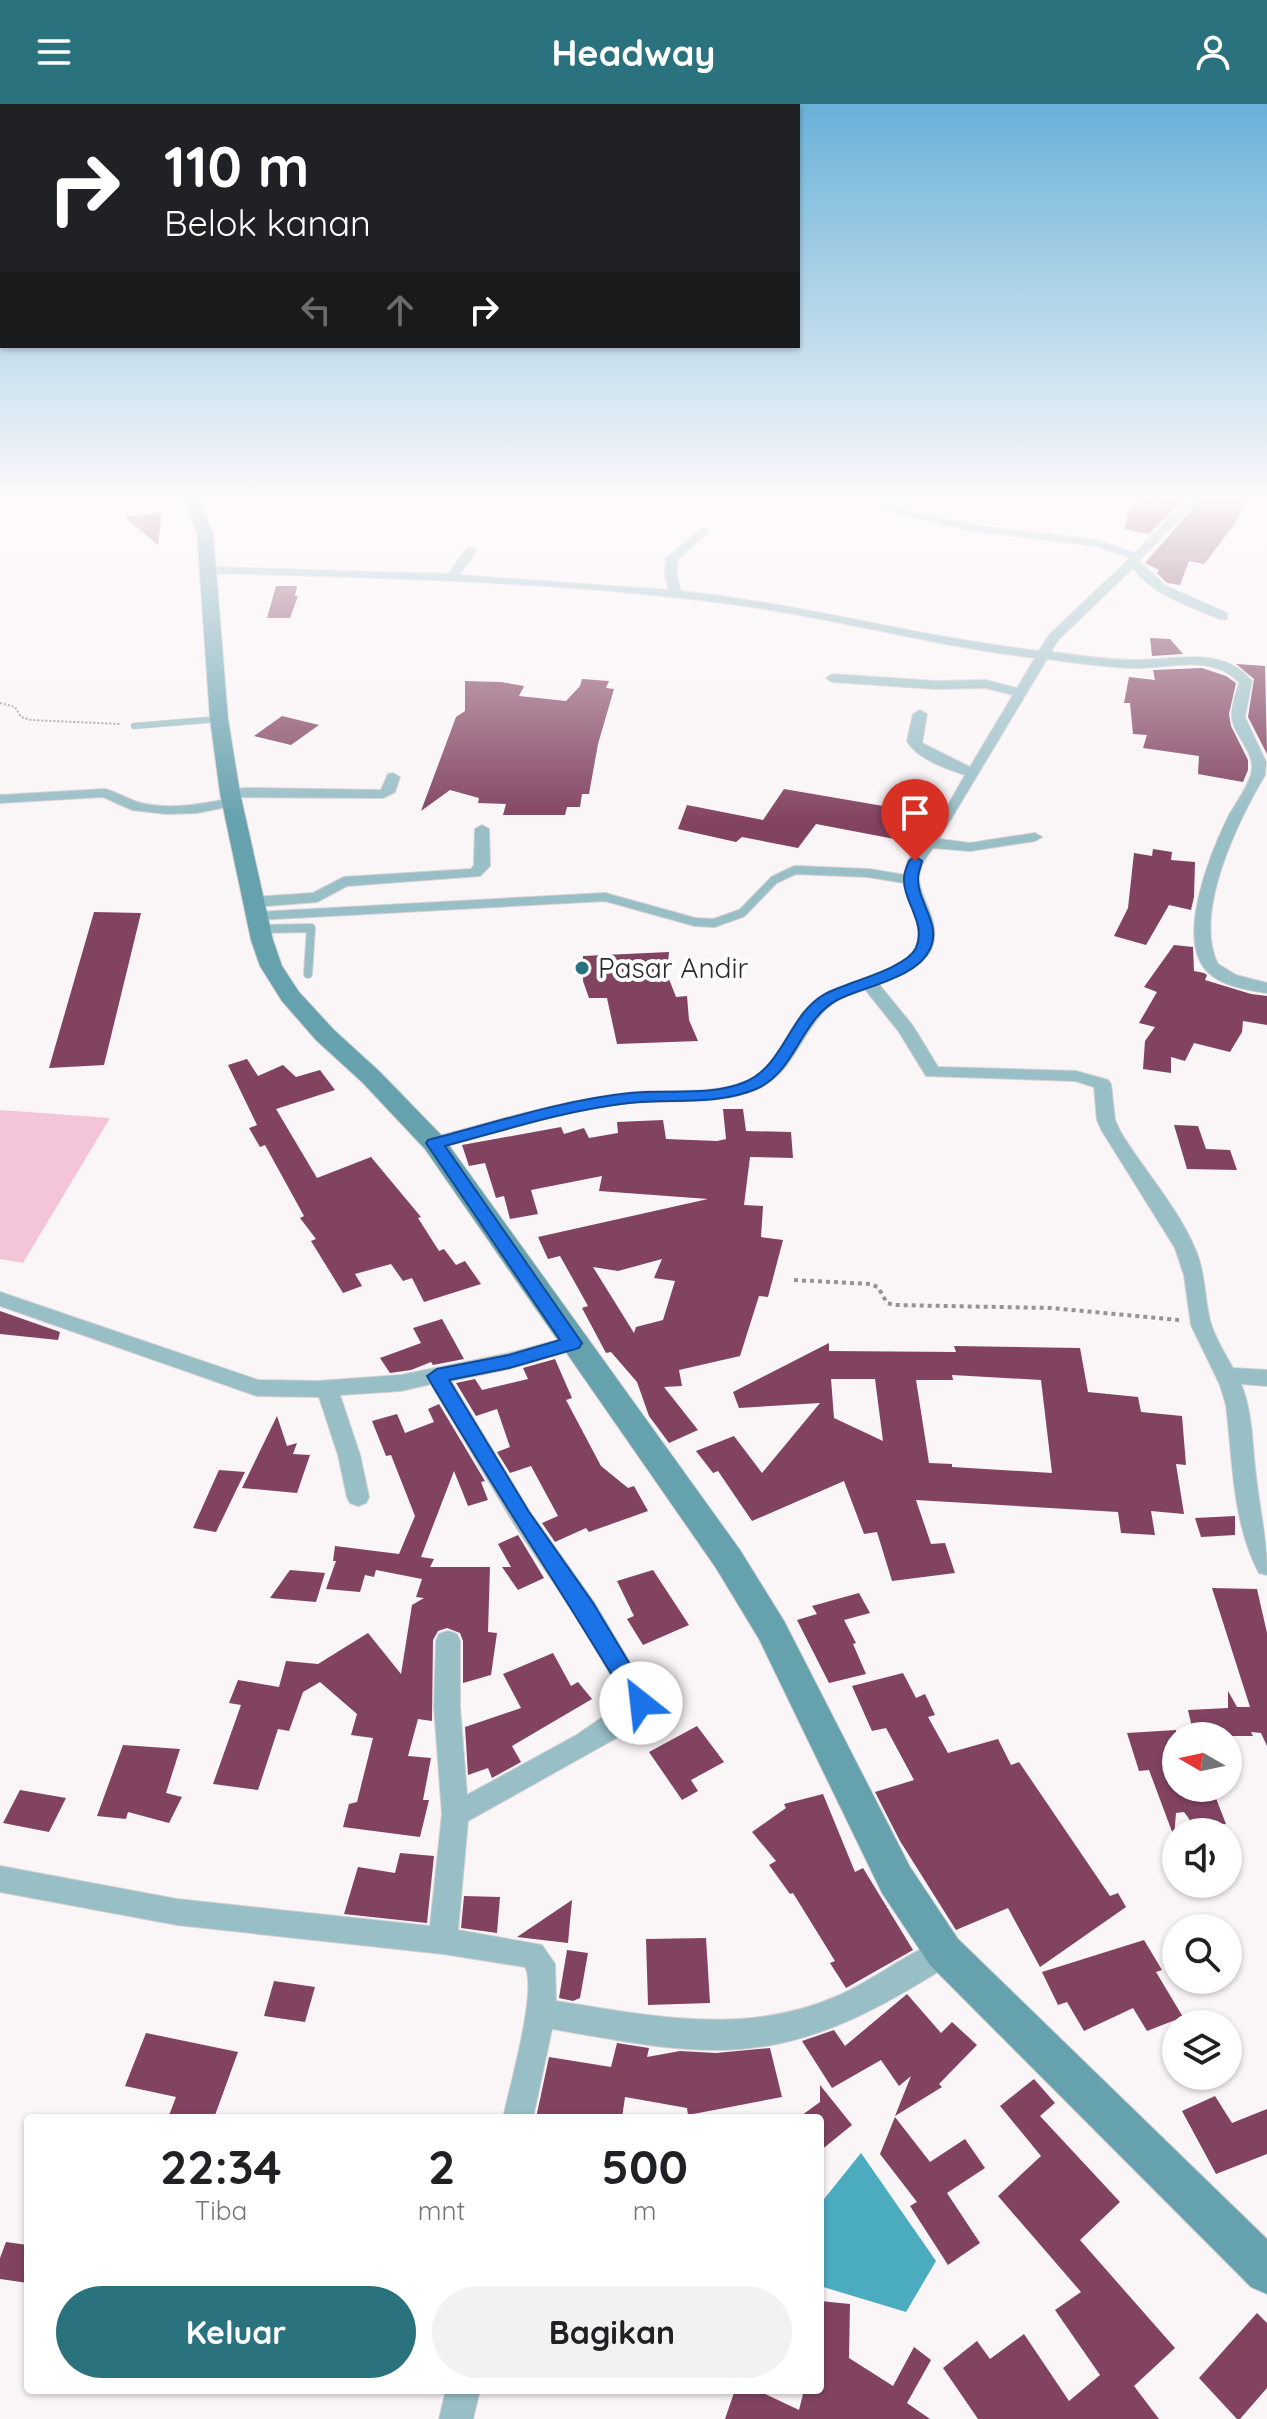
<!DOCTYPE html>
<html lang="id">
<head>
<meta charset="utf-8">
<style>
  :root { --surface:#fff; --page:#f2f2f2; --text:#202124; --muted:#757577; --accent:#2b727f }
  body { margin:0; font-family:Quicksand,sans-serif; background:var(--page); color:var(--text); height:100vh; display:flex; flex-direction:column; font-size:30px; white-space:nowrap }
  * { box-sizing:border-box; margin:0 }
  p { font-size:26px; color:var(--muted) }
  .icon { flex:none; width:44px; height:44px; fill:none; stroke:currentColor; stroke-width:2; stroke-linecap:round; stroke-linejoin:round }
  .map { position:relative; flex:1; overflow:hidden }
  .side { position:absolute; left:24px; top:2010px; width:800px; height:280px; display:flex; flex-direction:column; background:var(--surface); border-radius:8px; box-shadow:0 2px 6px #0004 }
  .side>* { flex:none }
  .guide { position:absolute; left:0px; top:0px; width:800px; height:244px; box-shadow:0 2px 6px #0004; background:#202124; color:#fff; overflow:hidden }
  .needle { width:52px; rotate:279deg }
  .buttons { position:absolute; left:1162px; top:1618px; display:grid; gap:16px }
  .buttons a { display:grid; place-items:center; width:80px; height:80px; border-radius:50%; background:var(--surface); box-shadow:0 2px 6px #0004; font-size:40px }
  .pin { position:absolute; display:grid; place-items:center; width:68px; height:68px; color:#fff; margin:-82px -34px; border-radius:50% 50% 50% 0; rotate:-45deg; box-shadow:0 0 8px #0007 }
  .pin .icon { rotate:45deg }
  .me { position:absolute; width:88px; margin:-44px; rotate:331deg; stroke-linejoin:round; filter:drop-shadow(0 0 6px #0008) }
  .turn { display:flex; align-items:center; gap:28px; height:168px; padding:0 32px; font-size:36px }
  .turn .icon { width:104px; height:104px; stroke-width:2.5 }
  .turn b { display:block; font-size:56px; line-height:68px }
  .lanes { display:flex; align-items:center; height:76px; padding:0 32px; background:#0003; justify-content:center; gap:40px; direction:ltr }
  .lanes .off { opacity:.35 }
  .eta { display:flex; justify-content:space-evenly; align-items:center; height:136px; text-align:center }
  .eta b { font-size:48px; font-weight:700; line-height:56px }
  .action { display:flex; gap:16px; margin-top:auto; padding:16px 32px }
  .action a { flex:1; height:92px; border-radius:48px; background:var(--accent); color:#fff; font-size:32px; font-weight:700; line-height:92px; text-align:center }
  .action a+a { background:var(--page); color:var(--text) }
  header { display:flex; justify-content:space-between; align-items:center; height:104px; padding:0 32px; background:var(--accent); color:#fff; font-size:36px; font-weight:700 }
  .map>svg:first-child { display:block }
  .green { fill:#f4c5d8 }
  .water { fill:#4bacc0 }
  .building { fill:#824361; fill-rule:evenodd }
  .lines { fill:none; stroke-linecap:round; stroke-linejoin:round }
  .service-far1-casing { stroke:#d5d0d2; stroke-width:7 }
  .service-casing { stroke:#d5d0d2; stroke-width:10 }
  .minor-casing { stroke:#d5d0d2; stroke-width:2 }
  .secondary-casing { stroke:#d5d0d2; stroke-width:2 }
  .path-far1 { stroke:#979395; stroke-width:2; stroke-dasharray:2 2; stroke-linecap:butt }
  .path { stroke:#979395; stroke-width:4; stroke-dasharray:4 4; stroke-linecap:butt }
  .service-far1 { stroke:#98bec6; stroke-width:6 }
  .service { stroke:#98bec6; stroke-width:8 }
  .minor { fill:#98bec6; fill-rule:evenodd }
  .secondary { fill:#66a1ae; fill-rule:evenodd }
  .route { fill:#1a73e8; stroke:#114b97; stroke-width:2 }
  .poi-dot { fill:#2b727f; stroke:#fff; stroke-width:3 }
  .labels { text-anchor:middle; stroke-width:8; stroke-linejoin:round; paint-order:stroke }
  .poi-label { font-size:28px; fill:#2b292a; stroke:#fff; text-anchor:start }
</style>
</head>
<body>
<header><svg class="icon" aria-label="menu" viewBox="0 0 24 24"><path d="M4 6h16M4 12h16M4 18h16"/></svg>Headway<svg class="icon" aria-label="person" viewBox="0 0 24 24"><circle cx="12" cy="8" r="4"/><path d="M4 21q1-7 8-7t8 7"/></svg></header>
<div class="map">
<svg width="1267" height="2315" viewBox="0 0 1267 2315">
  <rect width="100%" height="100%" fill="#faf5f7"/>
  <!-- green -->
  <path class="green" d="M0 1006 110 1014 23 1159 0 1155Z"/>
  <!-- water -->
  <path class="water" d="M861 2049 936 2157 906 2208 820 2182V2100Z"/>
  <!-- building -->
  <g class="building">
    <path d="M1162 394H1184L1149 430 1124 425 1128 411 1124 410 1144 395 1162 399Z"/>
    <path d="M1202 394H1248L1234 421 1204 460 1189 457 1180 481 1167 479 1157 469 1159 466 1145 459Z"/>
    <path d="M162 408 158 441 125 413Z"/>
    <path d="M276 482H297L295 492H298L290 514H267Z"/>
    <path d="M1150 534 1170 535 1183 550 1152 552Z"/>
    <path d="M1236 560 1265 562 1267 650 1248 613 1254 575Z"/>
    <path d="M1202 564 1226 572 1236 579 1229 610 1231 622 1248 656V666L1243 678 1198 670 1199 652 1143 644 1147 631 1133 630 1130 599H1124L1129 573 1155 576 1153 566Z"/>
    <path d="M582 575 609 577 606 584 614 585 598 640 589 690H582L580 703H567L565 711H503L506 700 478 699 479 694 450 686 421 707 456 613 465 607V577L501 578 524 582 519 592 566 597 580 582Z"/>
    <path d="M282 612 319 621 291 641 254 632Z"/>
    <path d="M784 685 924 709 915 730 911 728 905 737 816 720 798 744 742 733 736 738 678 725 687 701 763 716Z"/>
    <path d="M1153 745 1172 748 1171 756 1195 758 1194 793 1191 806 1169 801 1146 841 1114 832 1128 804 1134 749 1152 752Z"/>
    <path d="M94 808 141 809 104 961 49 964Z"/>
    <path d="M1174 841 1193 843 1194 867 1204 869 1207 871 1205 876 1251 890 1267 892V921L1243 917 1242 928 1230 948 1194 939 1185 957 1171 953V969L1143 965 1145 937 1155 923 1139 919 1157 888 1144 883Z"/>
    <path d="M669 848 667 870 676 893 687 892 689 916 698 937 617 940 607 894H589L583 877V852Z"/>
    <path d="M247 955 258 972 283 961 296 973 320 966 335 986 276 1005 317 1074 371 1053 421 1113 418 1114 439 1147 444 1145 456 1161 465 1157 481 1180 424 1198 412 1174 403 1177 391 1160 355 1170 362 1182 343 1189 311 1137 316 1135 300 1114 304 1112 265 1041 260 1043 249 1024 257 1021 228 961Z"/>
    <path d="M723 1005H743L746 1027 791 1028 793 1054 750 1053 744 1101 763 1102 761 1133 783 1136 768 1193 759 1192 740 1252 679 1266 682 1282 664 1283 698 1326 669 1339 649 1312 637 1278 611 1248 606 1249 582 1204 588 1202 560 1152 548 1155 538 1133 708 1095 599 1087 602 1072 531 1086 538 1110 510 1115 504 1092 496 1094 485 1059 469 1062 462 1041 561 1023 564 1030 584 1024 589 1034 618 1029 617 1018 663 1016 666 1035 717 1037 726 1035ZM662 1155 654 1174 675 1177 663 1216 636 1223 634 1229 593 1163 618 1167Z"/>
    <path d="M1174 1021 1198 1022 1206 1045 1230 1046 1237 1066 1187 1065Z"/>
    <path d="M0 1207 60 1228 58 1236 0 1230Z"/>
    <path d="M442 1215 464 1255 433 1261 431 1258 411 1266 390 1269 380 1254 421 1239 413 1224Z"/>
    <path d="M829 1239V1247L956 1248 954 1242 1080 1244 1088 1288 1138 1293 1141 1308 1182 1312 1186 1361 1176 1360 1184 1410 1151 1407 1155 1431 1121 1429 1118 1408 916 1396 931 1440 945 1439 955 1469 892 1477 877 1428 864 1430 844 1377 752 1417 718 1367 713 1369 696 1347 734 1332 762 1369 820 1299 739 1304 733 1288ZM952 1271 1041 1276 1052 1369 952 1363V1360L929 1359 916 1276H953ZM831 1275H875L883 1337 834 1314Z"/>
    <path d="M555 1255 572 1294 566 1296 601 1362 628 1384 634 1382 648 1407 589 1428 586 1424 555 1438 542 1419 558 1412 531 1362 510 1369 497 1348 510 1343 497 1305 476 1312 456 1279 475 1275 482 1286 528 1275 523 1264Z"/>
    <path d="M439 1300 485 1377 481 1378 488 1396 468 1402 454 1367 421 1453 434 1455 430 1463H490L488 1528 497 1529 491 1571 463 1579V1537L460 1529 447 1524 438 1527 433 1536 432 1617 418 1615 408 1652 431 1654 423 1696H429L420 1733 343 1723 349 1700 357 1698 373 1634 351 1631 357 1610 320 1578 303 1588 289 1627 278 1625 258 1686 213 1680 241 1601 229 1599 238 1576 279 1583 286 1557 318 1560 368 1529 401 1570 412 1501 424 1494 416 1493 422 1475 376 1466 374 1473 365 1471 360 1488 326 1485 336 1457H333L335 1442 399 1450 415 1412 391 1351 386 1352 372 1317 397 1310 405 1329 434 1318 428 1305Z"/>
    <path d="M277 1312 287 1342 297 1339 293 1350 310 1351 297 1389 242 1384Z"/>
    <path d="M219 1366 245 1368 216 1428 193 1424Z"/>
    <path d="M1235 1412V1431L1201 1433 1195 1414Z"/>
    <path d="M518 1431 544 1474 518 1486 502 1463H511L498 1440Z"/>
    <path d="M290 1466 325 1469 316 1498 270 1494Z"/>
    <path d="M653 1466 689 1521 643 1541 627 1515 634 1512 617 1477Z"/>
    <path d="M1212 1484 1257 1485 1267 1529V1642L1261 1629 1251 1628 1253 1632H1194L1188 1606 1228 1604V1587L1237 1603H1250Z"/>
    <path d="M859 1489 870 1509 844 1516 856 1539 853 1540 866 1570 829 1579 797 1516 817 1510 812 1502Z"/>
    <path d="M553 1549 571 1582 578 1578 592 1595 512 1642 521 1658 492 1674 488 1664 468 1671 465 1623 521 1604 503 1570Z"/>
    <path d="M903 1569 916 1594 925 1590 935 1611 928 1613 948 1649 998 1635 1011 1661 1019 1658 1110 1792 1118 1789 1126 1803 1040 1863 1008 1804 956 1826 900 1737 875 1688 914 1676 886 1624 872 1627 852 1582Z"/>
    <path d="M697 1622 724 1658 691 1676 698 1687 682 1696 649 1648Z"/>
    <path d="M1176 1626V1684H1212L1226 1720 1195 1723 1184 1708 1176 1709 1174 1733 1149 1666 1139 1667 1127 1629Z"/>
    <path d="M123 1641 180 1645 166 1689 182 1693 169 1719 128 1708 126 1715 97 1712Z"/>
    <path d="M20 1686 66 1694 49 1728 3 1719Z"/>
    <path d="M823 1690 855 1768 863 1764 913 1846 846 1884 830 1859 835 1857 793 1789 790 1790 769 1761 776 1757 752 1728 786 1704 784 1700Z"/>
    <path d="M400 1749 434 1752 427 1819 344 1810 358 1763 395 1769Z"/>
    <path d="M464 1792 500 1793 497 1829 461 1824Z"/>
    <path d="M572 1796 568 1839 517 1833Z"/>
    <path d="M706 1834 710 1899 648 1901 646 1835Z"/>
    <path d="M1144 1836 1162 1866 1156 1868 1183 1913 1147 1927 1133 1904 1084 1927 1067 1898 1058 1901 1042 1868Z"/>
    <path d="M567 1846 588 1849 580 1894 573 1897 559 1894Z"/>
    <path d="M274 1877 315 1883 305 1918 264 1912Z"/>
    <path d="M907 1890 941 1929 952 1918 977 1941 939 1980 942 1983 895 2012 911 1972 899 1982 881 1956 832 1984 802 1937 834 1926 845 1942Z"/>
    <path d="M146 1929 238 1948 214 2014H168L176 1993 125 1982Z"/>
    <path d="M617 1939 649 1944 647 1953 680 1947 716 1949 770 1944 782 1993 688 2011 687 2004 625 1993 622 2014H536L549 1953 611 1963Z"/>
    <path d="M1034 1975 1055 1999 1040 2012 1120 2098 1080 2136 1175 2244 1134 2282 1159 2315H978L943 2264 977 2237 990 2255 1024 2230 1069 2297 1100 2271 1055 2206 1081 2188 998 2092 1041 2052 1000 2002Z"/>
    <path d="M820 1981 852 2021 820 2047V2014H798L820 1998Z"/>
    <path d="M1215 1992 1232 2019 1267 2005V2050L1216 2070 1182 2007Z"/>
    <path d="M895 2013 930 2058 965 2035 985 2064 947 2089 980 2139 948 2161 910 2102 917 2098 880 2050Z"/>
    <path d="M6 2138 28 2141V2179L0 2175V2154Z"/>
    <path d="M820 2197 850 2200 849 2254 893 2282 914 2243 931 2256 907 2299 930 2315H725L735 2286H757L799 2306 804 2286H820Z"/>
    <path d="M1257 2209 1267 2219V2284L1240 2315H1237L1199 2274Z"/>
  </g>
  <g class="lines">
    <defs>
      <path id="service-far1" d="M134 622 219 615"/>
      <g id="service">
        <path d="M257 812 605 793 695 818 714 819 742 809 774 776 795 766 868 769 911 776"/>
        <path d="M260 825 311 824 308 870"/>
      </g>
      <g id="minor">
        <path d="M1188 394H1199L1139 457 1166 482 1227 509V515H1219C1188 501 1154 492 1133 464L1058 536 1051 548C1078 551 1106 556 1133 556 1175 557 1221 540 1252 577L1245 613 1266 658 1265 671C1239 715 1192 809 1218 860L1236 871 1267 879V889C1247 886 1219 882 1205 865 1177 831 1211 748 1228 713 1235 700 1247 685 1251 670 1257 649 1234 633 1232 614 1230 604 1237 588 1239 578 1210 549 1170 565 1133 564 1105 563 1075 559 1047 555L939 735 970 739 1035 729 1042 733 1035 737 970 747 933 744C926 753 918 764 919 777 921 791 930 805 933 818 942 857 907 869 877 878L913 922 938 963 1076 967 1108 976 1111 980 1115 1016 1120 1027C1144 1067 1178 1103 1196 1147 1206 1171 1204 1195 1211 1220 1216 1235 1225 1250 1233 1264L1267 1266V1282L1241 1280C1253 1309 1252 1341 1256 1372 1260 1408 1267 1434 1267 1471L1259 1469C1232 1418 1233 1357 1226 1301L1220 1281 1191 1221 1184 1171 1175 1144 1102 1027 1097 1016 1094 983 1075 977 926 972 899 928 864 884C848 891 830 898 819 913 798 938 789 972 757 985 717 1002 672 995 630 999 564 1006 498 1029 434 1045L425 1039 427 1035C493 1018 561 996 629 989 666 984 709 992 744 978 784 962 788 910 824 890 847 878 906 864 915 845 927 820 903 798 904 774 904 752 925 735 937 718 948 703 956 686 965 671 947 665 917 655 907 637L913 610 920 606 927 610 922 639 970 663 1013 591 985 584 935 585 832 578 826 574 832 570 935 577 985 576 1017 584 1035 554C932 542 832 513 730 500 557 477 383 474 209 469L203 466 209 463 448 470 467 444 471 443 477 446 459 471 669 486 665 472 666 454 703 424 707 425V429L678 455 677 472 681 487C802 500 919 533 1039 547L1049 531 1130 454 1095 442 972 427 885 406V402L972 421 1097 436 1135 449Z"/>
        <path d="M393 669 400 673 395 688 383 694 230 693 223 689 230 685 249 684 381 686 388 670Z"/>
        <path d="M105 685C117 688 129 696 141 699 171 706 203 700 232 694L239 698 237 701 197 709 166 710 132 706 103 693 0 699V691Z"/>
        <path d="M482 721 489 725 490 762 480 772 347 782 317 798 254 803 246 798 254 793 313 789 344 773 471 765 474 761 475 725Z"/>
        <path d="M0 1188 258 1276 318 1277 401 1271 509 1249 573 1232 580 1234 583 1239 580 1244 509 1265 451 1277 530 1408 594 1498 654 1599 640 1617 620 1632 468 1717 458 1826 542 1841 555 1860 556 1897C650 1912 744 1932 835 1893 873 1877 906 1849 944 1835L954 1838 958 1848 954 1858C889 1899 819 1940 740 1945 677 1950 614 1935 552 1925L533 2014H503C509 1986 538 1884 525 1863L443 1850 177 1821 0 1788V1762L177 1795 430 1822 442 1710 434 1603 436 1537 439 1530 448 1527 457 1530 460 1537V1603L467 1691 575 1632 626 1597 576 1512 514 1420 431 1280 401 1287 340 1291 360 1351 369 1393 366 1399 358 1402 350 1399 347 1393 338 1351 319 1293 257 1292 0 1202Z"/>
        <path d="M446 2286H480L473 2315H439Z"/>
      </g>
      <path id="secondary" d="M184 394H198L213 429 228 615 240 689 273 836 282 862 299 888 334 926 380 968 443 1033 740 1446 784 1517 910 1763 958 1835 1267 2135V2190L1251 2183 930 1861 882 1789 759 1535 716 1464 425 1045 362 978 316 936 282 897 260 862 251 836 220 689 210 615 197 429Z"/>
    </defs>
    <!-- service-far1 casing -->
    <use href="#service-far1" class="service-far1-casing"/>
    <!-- service casing -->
    <use href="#service" class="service-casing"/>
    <!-- minor casing -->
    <use href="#minor" class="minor-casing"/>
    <!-- secondary casing -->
    <use href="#secondary" class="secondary-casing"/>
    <!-- path-far1 -->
    <g class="path-far1">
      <path d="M843 394 874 401"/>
      <path d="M0 599 15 603 21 613 31 616 120 620"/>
    </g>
    <!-- path -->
    <path class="path" d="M794 1176 870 1180 878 1183 887 1199 894 1201 1051 1204 1179 1216"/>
    <!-- service-far1 -->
    <use href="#service-far1" class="service-far1"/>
    <!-- service -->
    <use href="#service" class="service"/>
    <!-- minor -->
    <use href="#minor" class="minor"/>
    <!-- secondary -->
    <use href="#secondary" class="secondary"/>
  </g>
  <!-- sky -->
  <linearGradient id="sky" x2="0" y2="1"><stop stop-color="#69b1d8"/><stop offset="0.55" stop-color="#fdfafb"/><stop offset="1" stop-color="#fdfafb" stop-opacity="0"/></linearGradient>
  <rect width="1267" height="718" fill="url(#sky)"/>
  <!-- route -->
  <path class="route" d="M915 752 922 757C921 762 918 769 918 774 917 798 942 820 930 845 917 874 865 882 837 896 800 916 796 968 756 985 716 1002 671 994 629 999 567 1006 505 1026 445 1042L582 1239 579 1244 509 1264 449 1276 529 1408 593 1499 649 1592 653 1599 649 1606 641 1609 633 1606C566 1493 493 1385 427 1272L437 1265 509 1251 560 1236 426 1039 428 1036C494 1019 562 996 630 989 667 985 710 993 745 978 784 962 789 910 825 890 847 878 906 865 916 844 927 819 903 798 904 774 904 769 907 762 909 757Z"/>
  <!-- markers -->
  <circle class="poi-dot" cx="582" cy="864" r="8"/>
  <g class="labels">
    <!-- poi labels -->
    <g class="poi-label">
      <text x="598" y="874">Pasar Andir</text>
    </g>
  </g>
</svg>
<div class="buttons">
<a><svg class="needle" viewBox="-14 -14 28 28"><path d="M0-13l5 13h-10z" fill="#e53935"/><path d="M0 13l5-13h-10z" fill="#757577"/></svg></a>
<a><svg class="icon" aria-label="sound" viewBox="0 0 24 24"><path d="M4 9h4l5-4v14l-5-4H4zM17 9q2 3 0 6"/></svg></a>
<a><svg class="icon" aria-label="search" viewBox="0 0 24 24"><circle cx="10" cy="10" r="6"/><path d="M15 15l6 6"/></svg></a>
<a><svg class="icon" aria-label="layers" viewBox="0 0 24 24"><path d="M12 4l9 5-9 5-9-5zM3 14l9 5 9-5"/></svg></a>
</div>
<div class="pin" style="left:915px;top:757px;background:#d93025"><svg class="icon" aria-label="arrive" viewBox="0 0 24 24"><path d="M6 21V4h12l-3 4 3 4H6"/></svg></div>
<svg class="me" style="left:641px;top:1599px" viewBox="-20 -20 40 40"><circle r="19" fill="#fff"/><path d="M0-13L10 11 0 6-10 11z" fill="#1a73e8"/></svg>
<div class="guide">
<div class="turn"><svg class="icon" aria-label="right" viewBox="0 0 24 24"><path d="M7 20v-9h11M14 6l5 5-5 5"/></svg><div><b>110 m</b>Belok kanan</div></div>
<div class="lanes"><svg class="icon off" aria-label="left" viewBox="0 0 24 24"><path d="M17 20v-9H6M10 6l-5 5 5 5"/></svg><svg class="icon off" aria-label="ahead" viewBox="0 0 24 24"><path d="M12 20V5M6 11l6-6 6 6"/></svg><svg class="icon" aria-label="right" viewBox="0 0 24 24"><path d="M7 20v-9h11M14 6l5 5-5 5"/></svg></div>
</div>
<section class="side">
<div class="eta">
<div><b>22:34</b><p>Tiba</p></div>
<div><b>2</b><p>mnt</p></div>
<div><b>500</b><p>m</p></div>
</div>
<div class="action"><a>Keluar</a><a>Bagikan</a></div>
</section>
</div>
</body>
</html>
